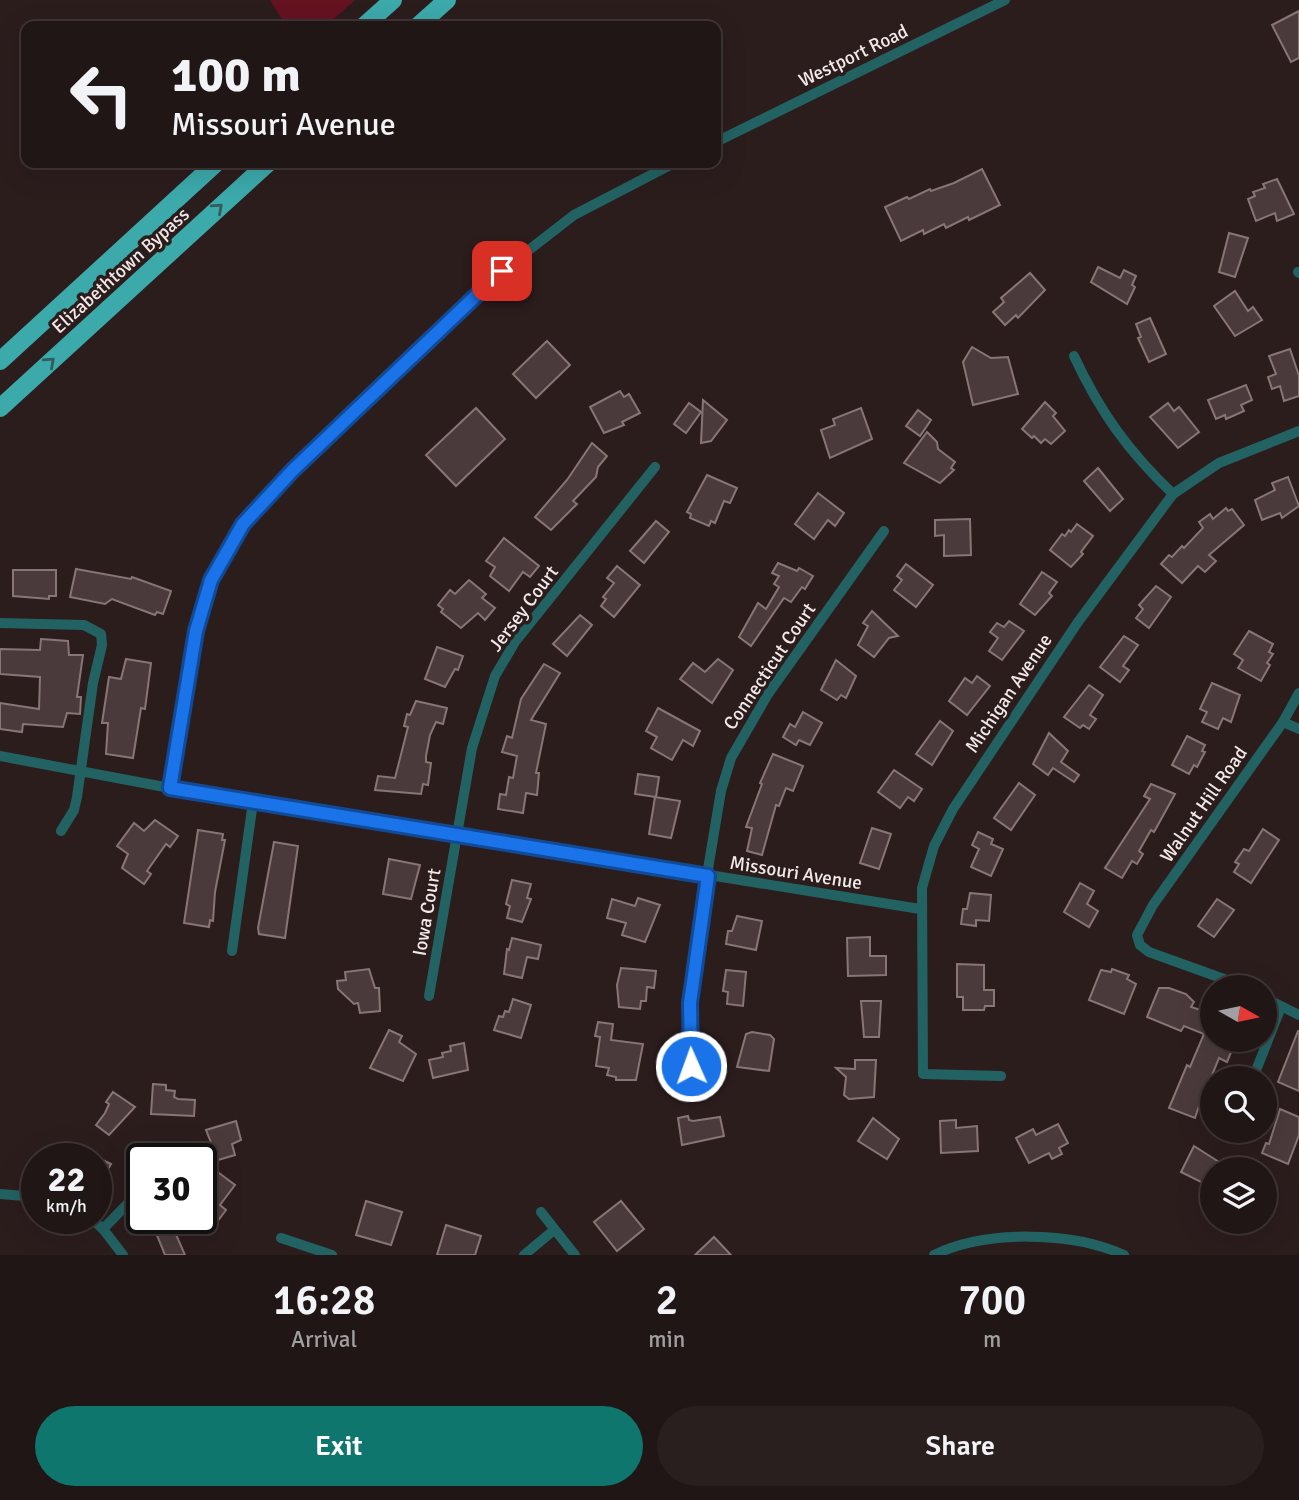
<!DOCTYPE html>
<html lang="en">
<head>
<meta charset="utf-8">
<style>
  :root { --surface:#211616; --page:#291f1f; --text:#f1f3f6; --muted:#a29fa1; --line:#3e3535; --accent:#0f766e }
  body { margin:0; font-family:Signika,sans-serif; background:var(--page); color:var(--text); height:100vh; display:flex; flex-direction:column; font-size:26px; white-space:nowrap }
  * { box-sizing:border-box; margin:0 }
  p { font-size:23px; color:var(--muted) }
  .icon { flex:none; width:38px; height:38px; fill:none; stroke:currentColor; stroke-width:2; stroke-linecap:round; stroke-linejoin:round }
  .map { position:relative; height:1255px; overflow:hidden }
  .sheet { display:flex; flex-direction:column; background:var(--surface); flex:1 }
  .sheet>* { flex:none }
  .guide { position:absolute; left:21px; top:21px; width:700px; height:147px; border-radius:14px; box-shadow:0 7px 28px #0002,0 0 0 2px var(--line); background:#211616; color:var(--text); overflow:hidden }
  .needle { width:46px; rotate:99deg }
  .fabs { position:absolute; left:1200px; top:975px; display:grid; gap:14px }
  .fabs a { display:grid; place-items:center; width:77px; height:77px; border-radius:50%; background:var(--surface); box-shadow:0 7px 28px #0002,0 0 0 2px var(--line); font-size:35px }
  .speed { position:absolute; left:21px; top:1143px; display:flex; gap:14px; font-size:35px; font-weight:700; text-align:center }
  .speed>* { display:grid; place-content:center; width:91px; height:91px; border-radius:50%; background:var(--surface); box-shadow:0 7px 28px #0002,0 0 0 2px var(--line); line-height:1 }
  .speed small { font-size:18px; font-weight:400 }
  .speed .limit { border:4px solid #111; border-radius:10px; background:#fff; color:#111 }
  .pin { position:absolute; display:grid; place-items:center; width:60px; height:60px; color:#fff; margin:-30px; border-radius:14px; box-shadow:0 4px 10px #0006 }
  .me { position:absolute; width:77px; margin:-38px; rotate:358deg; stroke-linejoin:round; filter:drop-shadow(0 0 5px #0008) }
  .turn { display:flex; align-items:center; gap:24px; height:147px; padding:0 35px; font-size:32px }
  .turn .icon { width:91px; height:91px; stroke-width:2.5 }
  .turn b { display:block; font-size:49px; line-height:60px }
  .eta { display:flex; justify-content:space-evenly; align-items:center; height:119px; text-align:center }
  .eta b { font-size:42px; font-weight:600; line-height:49px }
  .button { display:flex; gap:14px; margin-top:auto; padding:14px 35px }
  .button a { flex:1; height:80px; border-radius:42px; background:var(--accent); color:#fff; font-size:28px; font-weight:600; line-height:80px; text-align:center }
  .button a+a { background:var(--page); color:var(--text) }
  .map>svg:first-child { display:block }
  .green { fill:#651221 }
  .building { fill:#4a3a3b; stroke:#887576; stroke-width:2 }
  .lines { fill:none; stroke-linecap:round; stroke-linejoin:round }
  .minor { stroke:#236263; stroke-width:10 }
  .trunk { stroke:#3ca9ab; stroke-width:18 }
  .oneway { stroke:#335c5d }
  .route-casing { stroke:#114b97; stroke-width:18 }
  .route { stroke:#1a73e8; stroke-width:12 }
  .labels { text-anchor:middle; stroke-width:7; stroke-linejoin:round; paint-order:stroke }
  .street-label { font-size:19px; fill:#f4e9e9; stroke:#2c1d1d }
</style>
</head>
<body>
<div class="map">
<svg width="1299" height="1255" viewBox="0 0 1299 1255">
  <rect width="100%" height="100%" fill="#2c1d1d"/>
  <!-- green -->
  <path class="green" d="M270 0H355L326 26H286Z"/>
  <!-- building -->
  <g class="building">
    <path d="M1299 11V58L1291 62 1272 25Z"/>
    <path d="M982 169 1000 205 969 220 968 217 946 228 944 224 924 234 923 230 901 241 885 207 907 197 909 199 930 189 931 191 954 183Z"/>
    <path d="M1277 179 1294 214 1277 221 1275 213 1256 221 1248 199 1255 196 1253 192 1265 188 1263 184Z"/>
    <path d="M1229 233 1248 238 1235 277 1219 272Z"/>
    <path d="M1098 267 1120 278 1124 270 1136 276 1132 285 1135 287 1127 304 1091 282Z"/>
    <path d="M1030 273 1045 290 1018 318 1016 315 1005 325 993 312 1004 302 1001 298Z"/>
    <path d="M1235 291 1248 311 1253 307 1262 320 1235 336 1214 306Z"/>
    <path d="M1150 318 1166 354 1149 362 1138 338 1141 337 1136 324Z"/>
    <path d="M547 341 570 365 536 398 513 374Z"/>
    <path d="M972 347 991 358 1008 357 1018 394 973 405 963 362Z"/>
    <path d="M1290 349 1299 376V396L1284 401 1280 386 1272 389 1268 377 1276 374 1269 356Z"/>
    <path d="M1246 385 1252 400 1241 405 1244 411 1226 419 1225 415 1216 419 1208 400Z"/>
    <path d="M620 391 624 397 629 394 640 413 622 422 624 425 604 433 590 407Z"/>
    <path d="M703 400 727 420 711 441 701 443Z"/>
    <path d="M1045 402 1056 413 1053 416 1065 431 1051 444 1045 439 1041 443 1034 436 1032 438 1022 429Z"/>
    <path d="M689 403 701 412 686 433 674 424Z"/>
    <path d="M1168 403 1174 411 1179 407 1199 432 1178 448 1150 417Z"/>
    <path d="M476 408 505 439 456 486 426 455Z"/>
    <path d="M861 408 872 439 830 458 821 430 835 425 833 419Z"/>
    <path d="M918 410 931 420 920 436 906 426Z"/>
    <path d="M927 432 937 442 938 449 955 462 951 468 954 470 940 483 904 463Z"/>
    <path d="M592 443 607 456 598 467 596 477 573 501 577 504 551 530 535 517 567 480Z"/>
    <path d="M1098 468 1123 499 1110 511 1084 481Z"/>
    <path d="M707 475 737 488 730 503 724 501 715 523 711 521 709 526 690 518 691 514 687 512Z"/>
    <path d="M1288 477 1299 506 1282 518 1280 513 1262 520 1255 500 1275 490 1272 483Z"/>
    <path d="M818 493 844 513 835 526 828 520 814 539 795 524Z"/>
    <path d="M1226 508 1228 511 1232 509 1244 525 1209 555 1216 561 1205 572 1198 566 1182 583 1161 564 1169 555 1172 557 1182 546 1184 548 1203 528 1199 522 1210 514 1213 519Z"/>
    <path d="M970 519 971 555 944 556V535L935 536V520Z"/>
    <path d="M656 521 669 532 644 563 630 551Z"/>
    <path d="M1077 524 1093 536 1081 552 1083 554 1071 567 1050 550 1062 534 1065 536 1069 530 1071 532Z"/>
    <path d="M504 538 539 566 530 577 523 572 509 591 490 576 495 567 486 561Z"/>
    <path d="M778 563 797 571 799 568 813 576 805 589 802 587 791 602 784 598 751 646 739 637 758 603 766 609 779 587 774 584 779 576 772 573Z"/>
    <path d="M906 564 933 585 916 607 894 590 902 580 897 576Z"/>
    <path d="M617 566 640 585 614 617 601 606 606 599 603 597 614 583 607 578Z"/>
    <path d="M76 569 131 579 132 577 171 591 163 614 157 612 155 615 112 599 105 604 70 597Z"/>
    <path d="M13 570H56V596H49V599L13 596Z"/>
    <path d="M1042 572 1057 582 1049 593 1052 596 1035 615 1020 604Z"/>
    <path d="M469 580 486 594 482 598 495 608 485 620 478 613 461 628 441 612 443 609 438 605 450 590 455 594Z"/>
    <path d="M1156 586 1171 597 1149 628 1136 618 1143 609 1139 605Z"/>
    <path d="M872 611 898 636 889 638 874 657 858 645 868 626 863 623Z"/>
    <path d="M580 615 592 625 567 656 553 644Z"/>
    <path d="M1009 621 1024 631 1002 660 989 651 998 638 990 632 997 623 1004 627Z"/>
    <path d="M1249 631 1273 644 1269 652 1273 654 1267 663 1270 665 1261 681 1238 668 1243 660 1234 654Z"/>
    <path d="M1124 636 1138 645 1123 666 1129 670 1120 682 1100 667Z"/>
    <path d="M41 639 68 641 69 655H83L77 697H81L80 714 67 713 63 727 23 724 22 732 0 729V703L39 709 40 677 0 674V649L40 650Z"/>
    <path d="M437 647 463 656 458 670 455 669 445 687 425 679Z"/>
    <path d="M126 659 151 663 145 709 141 708 133 758 106 754 108 723H102L109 677 121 679Z"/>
    <path d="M718 659 733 670 712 703 680 679 693 663 705 672Z"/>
    <path d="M836 660 856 676 846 698 841 695 837 700 821 690Z"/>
    <path d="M544 664 560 673 531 720 546 724 536 773H539L537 795 526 793 523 813 498 809 500 794 506 795 509 777 513 778 517 756 502 752 507 736 512 738 521 699Z"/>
    <path d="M977 676 990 686 967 715 949 701 965 678 972 683Z"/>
    <path d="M1212 683 1240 695 1231 722 1223 718 1218 729 1202 722 1207 712 1200 709Z"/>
    <path d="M1089 685 1103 695 1090 715 1096 719 1089 729 1083 725 1080 728 1064 717Z"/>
    <path d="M416 701 447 708 443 724 436 722 430 735 426 756V762L431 763 428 785 423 784 421 794 375 790 378 776 395 778 408 727 404 726 407 714 410 715Z"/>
    <path d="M658 708 700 731 693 746 683 740 672 760 651 748 657 737 646 731Z"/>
    <path d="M803 712 822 723 810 745 799 740 796 745 783 737 790 724 795 727Z"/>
    <path d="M940 721 953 731 932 765 916 754Z"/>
    <path d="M1049 733 1068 751 1061 762 1079 775 1074 782 1053 768 1048 775 1033 764Z"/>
    <path d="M1187 736 1205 745 1202 751 1205 752 1197 767 1194 765 1189 774 1172 765Z"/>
    <path d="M773 754 803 766 793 791 786 788 779 806 776 805 762 855 747 851 752 828 746 827 762 784 760 783Z"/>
    <path d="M894 770 922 789 914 801 908 797 900 808 878 792Z"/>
    <path d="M638 774 659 777 656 797 635 794Z"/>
    <path d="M1019 783 1035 795 1011 830 994 818Z"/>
    <path d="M1151 784 1175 794 1154 832 1151 830 1139 851 1143 854 1137 864 1132 861 1122 878 1105 868 1150 799 1144 796Z"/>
    <path d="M655 797 680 801 671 838 649 834Z"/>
    <path d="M155 820 178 836 170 847 166 844 147 871 151 874 144 884 122 868 128 854 117 846 134 823 144 831Z"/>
    <path d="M872 828 891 834 879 869 860 863Z"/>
    <path d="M1263 829 1279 840 1251 883 1234 872 1239 864 1235 862 1244 849 1249 851Z"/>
    <path d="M198 830 223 834 222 840H225L215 892 213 921 210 920 209 927 184 923Z"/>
    <path d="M978 832 993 839 991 844 1003 849 991 876 971 867 979 849 972 845Z"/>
    <path d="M274 842 298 846 285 938 259 934 258 928Z"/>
    <path d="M389 859 420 865 411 899 383 894Z"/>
    <path d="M512 880 531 884 527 898 531 899 522 922 507 918 510 906 506 904Z"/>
    <path d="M1080 883 1094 891 1087 904 1098 911 1089 927 1064 912Z"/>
    <path d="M970 893 991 895 989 921 976 920V926L961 924 963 909H967Z"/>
    <path d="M638 898 660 905 645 942 622 935 626 923 607 918 612 899 635 906Z"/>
    <path d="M1217 899 1234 910 1214 937 1198 926Z"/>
    <path d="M737 916 762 921 756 950 726 944 728 931H732Z"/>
    <path d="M870 937V956H886V975L848 976 847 938Z"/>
    <path d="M512 938 541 945 538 959 527 957 522 978 504 974 507 949 509 950Z"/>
    <path d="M957 964 984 965V990H994V1006H985L984 1010H963V997H957Z"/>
    <path d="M621 968 656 971 654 988 647 987 646 1001H641L640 1009 619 1007 617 985Z"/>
    <path d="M369 969 375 988H379L380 1011 360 1013 358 1003 354 1004 338 989 337 981 346 980 345 972Z"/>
    <path d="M1112 969 1129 975 1127 979 1136 984 1124 1014 1089 1000 1101 970 1111 972Z"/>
    <path d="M726 970 746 972 743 1006 727 1004 728 992 723 991Z"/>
    <path d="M1159 988H1169L1186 994 1194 1002 1191 1007 1213 1014V1040H1236L1227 1062 1219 1058 1208 1085H1206L1195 1118 1169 1108 1187 1065 1190 1067 1204 1034 1184 1026 1181 1031 1147 1017Z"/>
    <path d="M513 999 531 1005 521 1038 494 1030 499 1016 503 1017 505 1011 509 1012Z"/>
    <path d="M861 1001H881L879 1037H864Z"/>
    <path d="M598 1022 613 1024 611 1040 643 1044 636 1080H616V1077L607 1075 609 1068 596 1066 600 1037 595 1036Z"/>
    <path d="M389 1030 402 1036 399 1042 416 1054 403 1081 370 1068Z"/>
    <path d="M1298 1031H1299V1091L1278 1082Z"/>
    <path d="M752 1032 770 1035 774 1039 769 1071 737 1067 746 1034Z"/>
    <path d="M464 1043 468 1070 433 1078 429 1060 443 1057 442 1053 451 1051 450 1046Z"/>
    <path d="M855 1060H876L874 1097 849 1099 844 1095 846 1077 836 1068 855 1069Z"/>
    <path d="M153 1084 166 1085V1090L175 1091 174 1097 178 1099 195 1100 194 1116 151 1114Z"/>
    <path d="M113 1092 135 1107 109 1135 96 1125 105 1113 109 1104 106 1102Z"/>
    <path d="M1280 1109 1299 1117V1135L1288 1164 1262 1153 1266 1143 1269 1144Z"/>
    <path d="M688 1116 689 1120 693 1121 720 1117 724 1136 682 1145 678 1118Z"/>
    <path d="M873 1118 899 1139 887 1159 858 1141Z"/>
    <path d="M956 1120V1128L977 1126 978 1151 941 1153 940 1121Z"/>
    <path d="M236 1121 241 1140 232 1144 235 1155 218 1160 206 1130Z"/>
    <path d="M1058 1124 1068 1143 1059 1148 1062 1154 1052 1159 1049 1153 1029 1163 1016 1138 1033 1129 1036 1135Z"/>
    <path d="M1194 1146 1230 1169H1213V1188L1181 1172Z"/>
    <path d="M96 1157 111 1164 96 1192Z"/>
    <path d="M219 1173 235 1185 220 1205 226 1210 217 1222 201 1209V1195Z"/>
    <path d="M366 1201 402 1212 391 1245 356 1235Z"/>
    <path d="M621 1201 644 1229 617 1251 594 1222Z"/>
    <path d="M170 1221 185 1255H165L154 1228Z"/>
    <path d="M446 1225 481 1236 475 1255H437Z"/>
    <path d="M714 1237 731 1255H695Z"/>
  </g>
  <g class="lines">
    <!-- minor -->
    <g class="minor">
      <path d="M716 142 1005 0"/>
      <path d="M1298 272 1299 273"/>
      <path d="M1074 356C1100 412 1128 451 1173 494"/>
      <path d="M0 623 84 625 101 634 102 645 93 683 77 797 74 810 61 831"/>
      <path d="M1283 722 1299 729"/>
      <path d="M0 756 170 788 920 909"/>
      <path d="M170 788 196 631 211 580 243 524 293 470 502 271 574 215 674 163"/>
      <path d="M232 951 253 802"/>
      <path d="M1246 987 1149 952 1140 945 1137 935 1153 905 1283 722 1299 693"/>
      <path d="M429 996 472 748 495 676 515 642 655 467"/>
      <path d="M1265 998 1299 1015"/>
      <path d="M691 1066 690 1003 698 929 721 791 731 758 768 694 884 531"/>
      <path d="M1001 1076 923 1074 922 888 934 846 953 809 1078 622 1173 494 1219 463 1299 431"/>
      <path d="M1253 1078 1281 1007"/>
      <path d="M171 1158 174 1155"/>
      <path d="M0 1194 37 1197"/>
      <path d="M541 1212 575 1255"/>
      <path d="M91 1218 103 1229 123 1255"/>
      <path d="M103 1229 142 1189"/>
      <path d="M281 1238 332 1255"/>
      <path d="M524 1255 554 1230"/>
      <path d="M934 1255C985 1230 1072 1231 1124 1255"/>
    </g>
    <!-- trunk -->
    <g class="trunk">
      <path d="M364 26 393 0"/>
      <path d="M418 26 447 0"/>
      <path d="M0 361 216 163"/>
      <path d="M0 408 268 163"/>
    </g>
  </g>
  <!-- one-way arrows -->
  <defs><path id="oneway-chevron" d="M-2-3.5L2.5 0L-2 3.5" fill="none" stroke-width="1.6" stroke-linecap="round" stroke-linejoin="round" transform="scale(1.75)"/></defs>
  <g class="oneway">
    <use href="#oneway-chevron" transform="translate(218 208) rotate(-42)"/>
    <use href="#oneway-chevron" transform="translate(50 362) rotate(-42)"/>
  </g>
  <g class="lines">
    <defs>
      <path id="route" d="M502 271 293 470 243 524 211 580 196 631 170 788 708 876 690 1003 691 1066"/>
    </defs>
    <!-- route casing -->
    <use href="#route" class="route-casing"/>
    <!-- route -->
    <use href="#route" class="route"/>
  </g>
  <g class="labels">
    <!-- street labels -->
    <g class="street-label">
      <text transform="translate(853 55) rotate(-26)" y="7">Westport Road</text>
      <text transform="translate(120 270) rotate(-42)" y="7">Elizabethtown Bypass</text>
      <text transform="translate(523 608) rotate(-53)" y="7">Jersey Court</text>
      <text transform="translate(769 666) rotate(-56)" y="7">Connecticut Court</text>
      <text transform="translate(1008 693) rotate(-56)" y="7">Michigan Avenue</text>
      <text transform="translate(1203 804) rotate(-55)" y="7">Walnut Hill Road</text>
      <text transform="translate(796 872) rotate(9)" y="7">Missouri Avenue</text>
      <text transform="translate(426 912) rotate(-80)" y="7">Iowa Court</text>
    </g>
  </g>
</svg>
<div class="fabs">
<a><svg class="needle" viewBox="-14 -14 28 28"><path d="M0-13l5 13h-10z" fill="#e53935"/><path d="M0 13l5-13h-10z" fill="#a29fa1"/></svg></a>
<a><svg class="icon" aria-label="search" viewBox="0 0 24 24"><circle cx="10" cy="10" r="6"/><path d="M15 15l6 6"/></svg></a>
<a><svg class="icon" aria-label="layers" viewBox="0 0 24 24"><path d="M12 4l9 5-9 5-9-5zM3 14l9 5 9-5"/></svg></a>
</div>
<div class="speed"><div>22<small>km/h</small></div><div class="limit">30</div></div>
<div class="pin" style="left:502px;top:271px;background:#d93025"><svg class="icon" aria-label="arrive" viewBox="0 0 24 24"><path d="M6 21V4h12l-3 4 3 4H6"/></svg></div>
<svg class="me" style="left:691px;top:1066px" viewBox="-20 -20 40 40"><circle r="17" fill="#1a73e8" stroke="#fff" stroke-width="3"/><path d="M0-11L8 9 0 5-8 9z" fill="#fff"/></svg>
<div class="guide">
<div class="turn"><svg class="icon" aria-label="left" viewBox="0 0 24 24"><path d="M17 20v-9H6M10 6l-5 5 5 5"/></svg><div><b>100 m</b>Missouri Avenue</div></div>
</div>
</div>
<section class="sheet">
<div class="eta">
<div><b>16:28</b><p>Arrival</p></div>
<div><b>2</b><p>min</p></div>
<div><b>700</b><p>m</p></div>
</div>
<div class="button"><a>Exit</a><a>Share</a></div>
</section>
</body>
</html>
